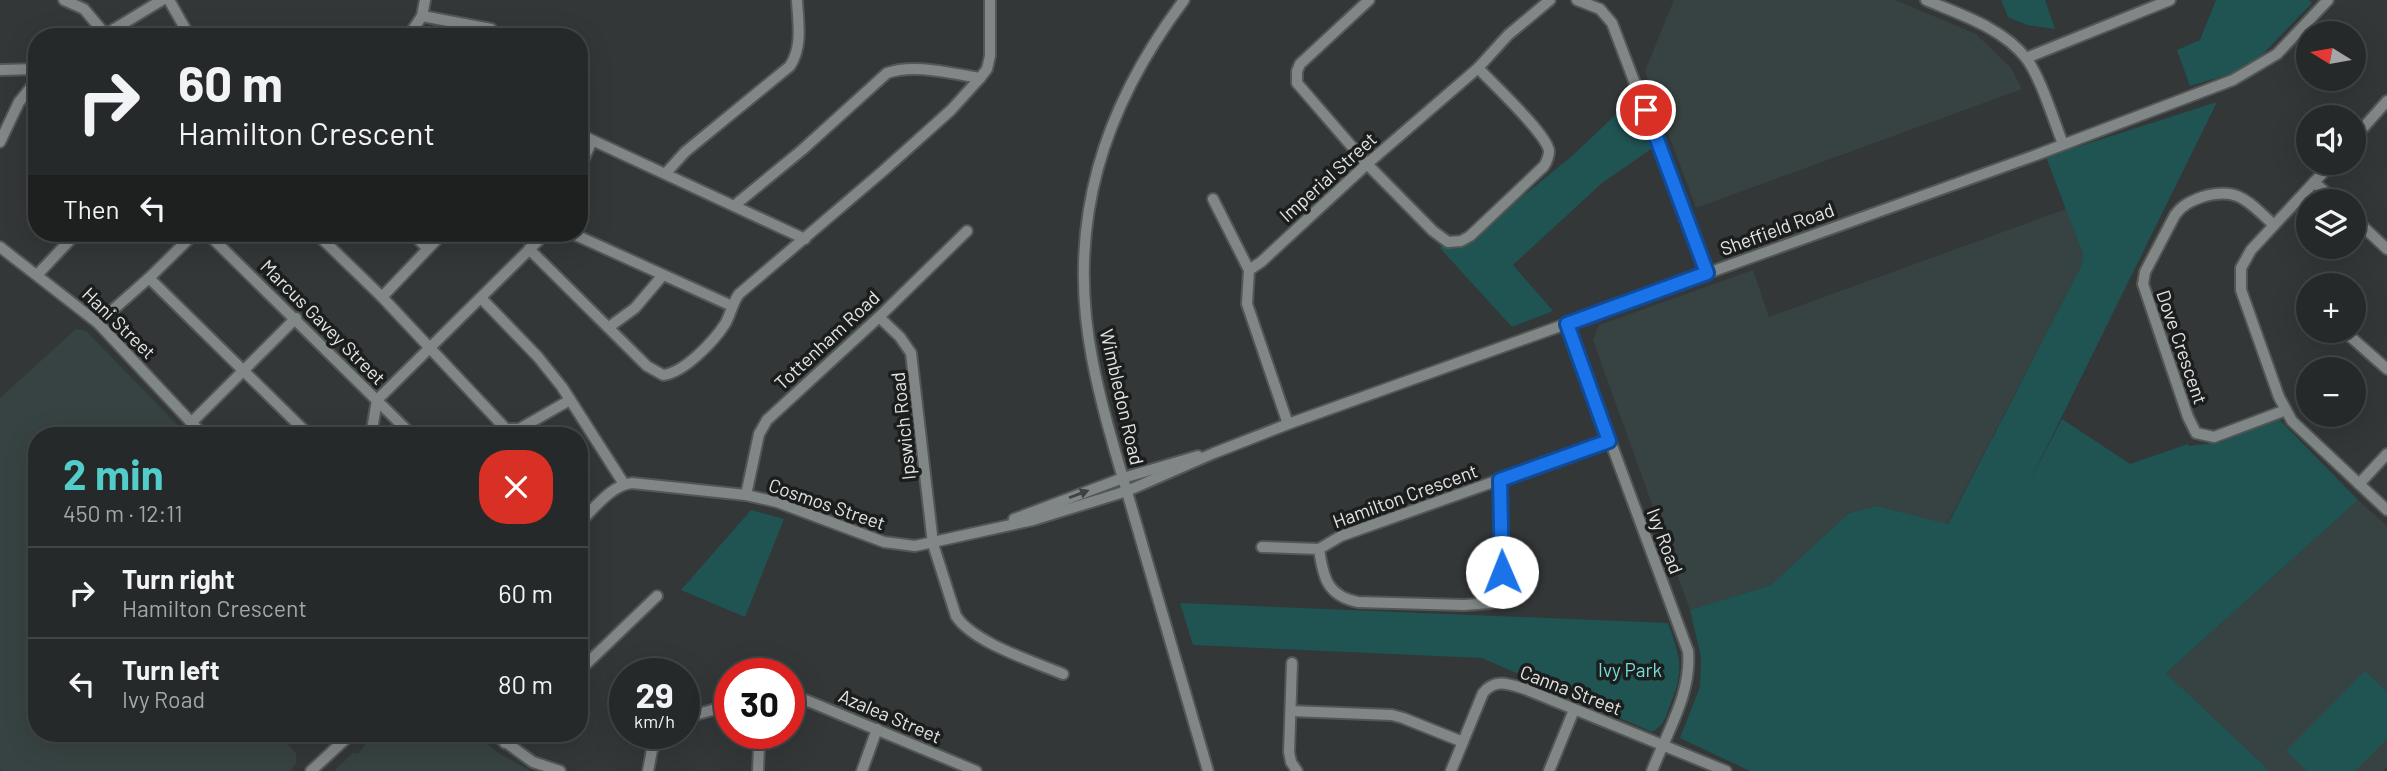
<!DOCTYPE html>
<html lang="en">
<head>
<meta charset="utf-8">
<style>
  :root { --surface:#262929; --page:#2e3131; --text:#f1f3f6; --muted:#a4a6a8; --line:#424546; --accent:#53cdc9 }
  body { margin:0; font-family:Barlow,sans-serif; background:var(--page); color:var(--text); height:100vh; display:flex; flex-direction:column; font-size:26px; white-space:nowrap }
  * { box-sizing:border-box; margin:0 }
  p { font-size:23px; color:var(--muted) }
  .icon { flex:none; width:38px; height:38px; fill:none; stroke:currentColor; stroke-width:2; stroke-linecap:round; stroke-linejoin:round }
  .map { position:relative; flex:1; overflow:hidden }
  .details { position:absolute; left:28px; top:427px; width:560px; height:315px; display:flex; flex-direction:column; background:var(--surface); border-radius:28px; box-shadow:0 7px 28px #0002,0 0 0 2px var(--line) }
  .details>* { flex:none }
  .banner { position:absolute; left:28px; top:28px; width:560px; height:214px; border-radius:28px; box-shadow:0 7px 28px #0002,0 0 0 2px var(--line); background:#262929; color:var(--text); overflow:hidden }
  .needle { width:46px; rotate:281deg }
  .tools { position:absolute; left:2296px; top:21px; display:grid; gap:14px }
  .tools a { display:grid; place-items:center; width:70px; height:70px; border-radius:50%; background:var(--surface); box-shadow:0 7px 28px #0002,0 0 0 2px var(--line); font-size:35px }
  .speed { position:absolute; left:609px; top:658px; display:flex; gap:14px; font-size:35px; font-weight:700; text-align:center }
  .speed>* { display:grid; place-content:center; width:91px; height:91px; border-radius:50%; background:var(--surface); box-shadow:0 7px 28px #0002,0 0 0 2px var(--line); line-height:1 }
  .speed small { font-size:18px; font-weight:400 }
  .speed .limit { border:10px solid #d22; background:#fff; color:#111 }
  .pin { position:absolute; display:grid; place-items:center; width:60px; height:60px; color:#fff; margin:-30px; border:4px solid #fff; border-radius:50%; box-shadow:0 2px 7px #0007 }
  .me { position:absolute; width:77px; margin:-38px; rotate:359deg; stroke-linejoin:round; filter:drop-shadow(0 0 5px #0008) }
  .turn { display:flex; align-items:center; gap:24px; height:147px; padding:0 35px; font-size:32px }
  .turn .icon { width:91px; height:91px; stroke-width:2.5 }
  .turn b { display:block; font-size:49px; line-height:60px }
  .then { display:flex; align-items:center; height:66px; padding:0 35px; background:#0003; gap:14px; font-size:26px }
  .round { display:grid; place-items:center; flex:none; width:74px; height:74px; border-radius:28px; background:var(--page) }
  .overview { display:flex; align-items:center; justify-content:space-between; height:119px; padding:0 35px }
  h1 { font-size:42px; font-weight:700; line-height:52px; color:var(--accent) }
  ul { padding:0; list-style:none }
  li { display:flex; align-items:center; gap:21px; height:91px; padding:0 35px; border-top:2px solid var(--line) }
  li div { flex:1 }
  li b { display:block; font-size:26px }
  li em { font-style:normal }
  .map>svg:first-child { display:block }
  .built { fill:#374342 }
  .green { fill:#1f5453 }
  .lines { fill:none; stroke-linecap:round; stroke-linejoin:round }
  .minor-casing { stroke:#525655; stroke-width:14 }
  .minor { stroke:#818686; stroke-width:10 }
  .oneway { fill:#3f4242 }
  .route-casing { stroke:#114b97; stroke-width:18 }
  .route { stroke:#1a73e8; stroke-width:12 }
  .labels { text-anchor:middle; stroke-width:7; stroke-linejoin:round; paint-order:stroke }
  .street-label { font-size:19px; fill:#e2e5e4; stroke:#1c1e1e }
  .park-label { font-size:19px; fill:#77ddd9; stroke:#1c1e1e }
</style>
</head>
<body>
<div class="map">
<svg width="2387" height="771" viewBox="0 0 2387 771">
  <rect width="100%" height="100%" fill="#333737"/>
  <!-- built -->
  <g class="built">
    <path d="M1674 0H1895L1976 34 2011 68 2022 89 1696 208 1645 71Z"/>
    <path d="M2066 209 2083 254 2082 264 1947 524 1877 506 1849 513 1771 585 1690 610 1593 340 1599 325 1753 270 1769 317Z"/>
    <path d="M76 329 86 331 188 436H37V733H278L296 753V763L291 771H2L0 769V398Z"/>
    <path d="M2358 500 2387 526V767L2383 771H2270L2166 673Z"/>
    <path d="M374 733H473L498 753 531 771H334L353 753 358 754 365 745 366 741Z"/>
  </g>
  <!-- green -->
  <g class="green">
    <path d="M2001 0H2045L2055 29 2027 25 2008 17Z"/>
    <path d="M2216 0H2309L2312 3 2259 58 2233 73 2190 86 2177 50 2200 40Z"/>
    <path d="M1631 100 1654 147 1602 183 1513 265 1553 311 1512 327 1439 247 1463 245 1572 156Z"/>
    <path d="M2217 102 2028 485 2062 419 2130 464 2188 444 2189 446 2221 442 2279 419 2358 500 2166 673 2270 771H1750L1680 738 1700 687 1701 657 1690 610 1771 585 1849 513 1877 506 1948 524 2082 264 2083 254 2046 157Z"/>
    <path d="M751 510 784 519 745 617 681 590Z"/>
    <path d="M1180 603 1668 623C1680 657 1685 670 1670 705 1666 717 1664 725 1652 732L1482 658 1193 645Z"/>
    <path d="M2365 671 2387 692V739L2355 771H2307L2286 751Z"/>
  </g>
  <g class="lines">
    <defs>
      <g id="minor">
        <path d="M64 0 84 9 105 34"/>
        <path d="M169 0 190 37"/>
        <path d="M1184 0C1103 108 1066 222 1092 358 1102 411 1119 464 1134 516 1159 601 1183 686 1208 771"/>
        <path d="M1369 0 1300 64 1297 71V83L1367 164 1433 231 1448 242 1461 241 1470 236 1544 166C1547 161 1549 157 1549 151 1547 134 1492 83 1478 68"/>
        <path d="M1577 0 1600 9 1612 23 1707 273"/>
        <path d="M1926 0C1959 14 2003 28 2026 58 2041 78 2053 119 2063 144"/>
        <path d="M422 16 491 29"/>
        <path d="M101 37 162 0"/>
        <path d="M408 37 422 16 425 0"/>
        <path d="M2026 58 2170 0"/>
        <path d="M0 70 37 69"/>
        <path d="M579 134 805 239"/>
        <path d="M2354 138 2387 101"/>
        <path d="M0 142 19 102 37 80"/>
        <path d="M2332 163 2251 250 2241 268V290L2279 397 2292 421 2387 510"/>
        <path d="M579 169 592 141"/>
        <path d="M666 173 685 152 790 66C803 46 798 22 797 0"/>
        <path d="M2314 182 2335 201"/>
        <path d="M1213 199 1249 270"/>
        <path d="M735 205 802 150 887 73C915 63 952 74 980 78"/>
        <path d="M2354 218 2387 249"/>
        <path d="M2274 225C2248 202 2239 186 2202 197 2191 201 2182 205 2175 215L2145 272 2143 284 2188 417 2196 433 2214 437 2286 410"/>
        <path d="M207 233 413 436"/>
        <path d="M316 233 382 297 506 429H519L570 400"/>
        <path d="M412 233 427 248"/>
        <path d="M571 233 732 306"/>
        <path d="M0 247 98 323 204 436"/>
        <path d="M529 249 647 366 663 375C684 373 714 341 725 324 731 314 732 303 739 294L883 171 951 110 980 78 987 69 990 56V0"/>
        <path d="M37 275 70 240"/>
        <path d="M149 278 310 436"/>
        <path d="M382 297 443 233"/>
        <path d="M481 298 538 357 562 387 624 484"/>
        <path d="M879 317 900 337 911 353 933 544 956 616C974 643 1032 661 1063 674"/>
        <path d="M98 323 149 278 195 233"/>
        <path d="M1567 324 1688 651C1692 693 1667 732 1652 771"/>
        <path d="M609 327 635 308 663 275"/>
        <path d="M2344 331 2387 369"/>
        <path d="M192 422 296 318"/>
        <path d="M1288 424 1247 304 1249 270 1261 262 1367 164 1478 68 1508 35 1550 0"/>
        <path d="M371 436 377 400 546 233"/>
        <path d="M1500 480C1501 509 1509 582 1490 603L1464 605 1358 602C1327 596 1323 577 1319 549L1341 536 1609 441"/>
        <path d="M2359 484 2387 454"/>
        <path d="M746 495 759 434 767 420 879 317 967 231"/>
        <path d="M1014 519 1123 478 1198 456"/>
        <path d="M579 523C594 509 611 485 632 483L746 495 777 502 884 542 915 546 1033 520 1127 491 1214 453 1288 424 2036 155 2233 80 2277 54 2328 0"/>
        <path d="M1262 547 1319 549"/>
        <path d="M1292 663 1289 752 1291 762 1297 771"/>
        <path d="M579 671 657 596"/>
        <path d="M789 695 808 701 976 771"/>
        <path d="M1291 711 1392 715 1403 718 1463 742"/>
        <path d="M684 718 730 705"/>
        <path d="M493 733 533 762 560 771"/>
        <path d="M756 733 759 748 758 771"/>
        <path d="M505 743 515 733"/>
        <path d="M311 771 352 733"/>
        <path d="M648 771 652 750 662 733"/>
        <path d="M862 771 877 729"/>
        <path d="M1451 771 1483 693C1495 678 1509 684 1525 689L1726 771"/>
        <path d="M1549 771 1574 710"/>
      </g>
    </defs>
    <!-- minor casing -->
    <use href="#minor" class="minor-casing"/>
    <!-- minor -->
    <use href="#minor" class="minor"/>
  </g>
  <!-- one-way arrows -->
  <defs><path id="oneway-solid" d="M-6-.8H1V-3.2L6.5 0L1 3.2V.8H-6Z" transform="scale(1.75)"/></defs>
  <use class="oneway" href="#oneway-solid" transform="translate(1079 494) rotate(-21)"/>
  <g class="lines">
    <defs>
      <path id="route" d="M1502 572 1500 480 1609 441 1567 324 1707 273 1646 110"/>
    </defs>
    <!-- route casing -->
    <use href="#route" class="route-casing"/>
    <!-- route -->
    <use href="#route" class="route"/>
  </g>
  <g class="labels">
    <!-- street labels -->
    <g class="street-label">
      <text transform="translate(1328 177) rotate(-42)" y="7">Imperial Street</text>
      <text transform="translate(1777 229) rotate(-20)" y="7">Sheffield Road</text>
      <text transform="translate(323 322) rotate(45)" y="7">Marcus Gavey Street</text>
      <text transform="translate(119 323) rotate(44)" y="7">Hani Street</text>
      <text transform="translate(827 340) rotate(-43)" y="7">Tottenham Road</text>
      <text transform="translate(2182 347) rotate(71)" y="7">Dove Crescent</text>
      <text transform="translate(1122 397) rotate(77)" y="7">Wimbledon Road</text>
      <text transform="translate(903 426) rotate(-96)" y="7">Ipswich Road</text>
      <text transform="translate(1405 496) rotate(-20)" y="7">Hamilton Crescent</text>
      <text transform="translate(827 504) rotate(19)" y="7">Cosmos Street</text>
      <text transform="translate(1665 541) rotate(69)" y="7">Ivy Road</text>
      <text transform="translate(1571 690) rotate(21)" y="7">Canna Street</text>
      <text transform="translate(890 716) rotate(23)" y="7">Azalea Street</text>
    </g>
    <!-- park labels -->
    <g class="park-label">
      <text x="1630" y="677">Ivy Park</text>
    </g>
  </g>
</svg>
<div class="tools">
<a><svg class="needle" viewBox="-14 -14 28 28"><path d="M0-13l5 13h-10z" fill="#e53935"/><path d="M0 13l5-13h-10z" fill="#a4a6a8"/></svg></a>
<a><svg class="icon" aria-label="sound" viewBox="0 0 24 24"><path d="M4 9h4l5-4v14l-5-4H4zM17 9q2 3 0 6"/></svg></a>
<a><svg class="icon" aria-label="layers" viewBox="0 0 24 24"><path d="M12 4l9 5-9 5-9-5zM3 14l9 5 9-5"/></svg></a>
<a>+</a>
<a>−</a>
</div>
<div class="speed"><div>29<small>km/h</small></div><div class="limit">30</div></div>
<div class="pin" style="left:1646px;top:110px;background:#d93025"><svg class="icon" aria-label="arrive" viewBox="0 0 24 24"><path d="M6 21V4h12l-3 4 3 4H6"/></svg></div>
<svg class="me" style="left:1502px;top:572px" viewBox="-20 -20 40 40"><circle r="19" fill="#fff"/><path d="M0-13L10 11 0 6-10 11z" fill="#1a73e8"/></svg>
<div class="banner">
<div class="turn"><svg class="icon" aria-label="right" viewBox="0 0 24 24"><path d="M7 20v-9h11M14 6l5 5-5 5"/></svg><div><b>60 m</b>Hamilton Crescent</div></div>
<div class="then">Then<svg class="icon" aria-label="left" viewBox="0 0 24 24"><path d="M17 20v-9H6M10 6l-5 5 5 5"/></svg></div>
</div>
<section class="details">
<div class="overview"><div><h1>2 min</h1><p>450 m · 12:11</p></div><a class="round" style="background:#d93025;color:#fff"><svg class="icon" aria-label="close" viewBox="0 0 24 24"><path d="M6 6l12 12M18 6L6 18"/></svg></a></div>
<ul>
<li><svg class="icon" aria-label="right" viewBox="0 0 24 24"><path d="M7 20v-9h11M14 6l5 5-5 5"/></svg><div><b>Turn right</b><p>Hamilton Crescent</p></div><em>60 m</em></li>
<li><svg class="icon" aria-label="left" viewBox="0 0 24 24"><path d="M17 20v-9H6M10 6l-5 5 5 5"/></svg><div><b>Turn left</b><p>Ivy Road</p></div><em>80 m</em></li>
</ul>
</section>
</div>
</body>
</html>
